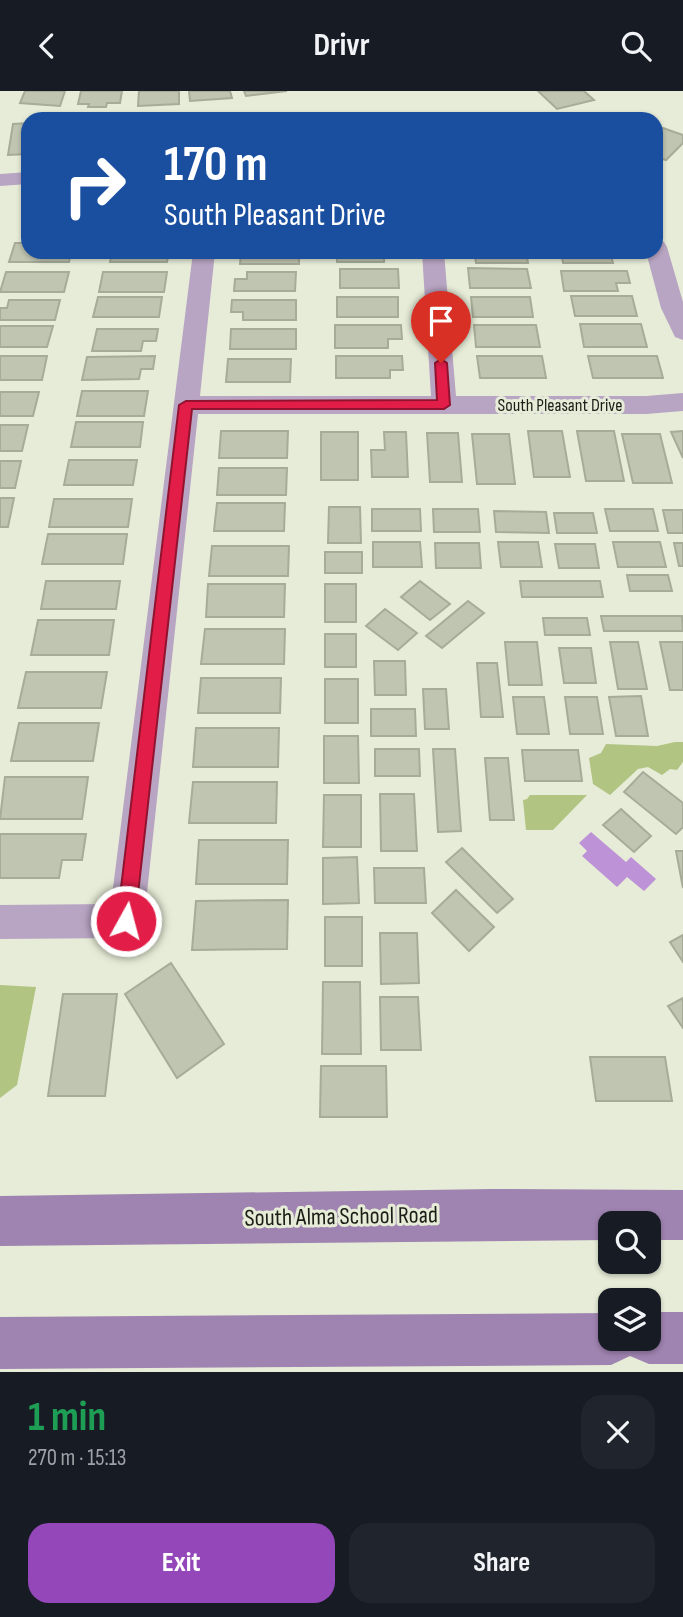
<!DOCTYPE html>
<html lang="en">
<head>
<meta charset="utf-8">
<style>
  :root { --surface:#171b24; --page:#20242c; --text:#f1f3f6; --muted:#9ea1a6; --accent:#9347b8 }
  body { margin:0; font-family:"Sofia Sans Condensed",sans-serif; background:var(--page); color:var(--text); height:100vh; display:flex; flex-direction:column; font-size:26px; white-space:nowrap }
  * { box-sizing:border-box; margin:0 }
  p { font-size:23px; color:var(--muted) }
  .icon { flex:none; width:38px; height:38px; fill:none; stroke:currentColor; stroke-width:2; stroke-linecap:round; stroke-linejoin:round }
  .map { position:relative; height:1281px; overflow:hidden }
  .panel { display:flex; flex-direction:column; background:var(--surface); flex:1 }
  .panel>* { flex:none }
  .top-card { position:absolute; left:21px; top:21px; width:642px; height:147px; border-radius:21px; box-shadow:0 2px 5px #0004; background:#1a4fa0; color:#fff; overflow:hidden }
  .controls { position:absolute; left:598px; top:1120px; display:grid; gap:14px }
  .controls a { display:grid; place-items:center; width:63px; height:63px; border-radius:14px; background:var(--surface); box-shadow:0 2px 5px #0004; font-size:35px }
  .pin { position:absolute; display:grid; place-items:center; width:60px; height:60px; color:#fff; margin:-72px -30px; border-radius:50% 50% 50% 0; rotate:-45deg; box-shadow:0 0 7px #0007 }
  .pin .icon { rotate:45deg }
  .me { position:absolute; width:77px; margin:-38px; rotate:7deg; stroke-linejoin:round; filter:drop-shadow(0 0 5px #0008) }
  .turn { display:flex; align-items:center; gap:24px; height:147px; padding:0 28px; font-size:32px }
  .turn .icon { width:91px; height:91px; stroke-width:2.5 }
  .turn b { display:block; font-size:49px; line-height:60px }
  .round { display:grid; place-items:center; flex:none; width:74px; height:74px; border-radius:21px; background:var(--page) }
  .headline { display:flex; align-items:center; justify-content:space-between; height:119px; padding:0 28px }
  h1 { font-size:42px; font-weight:700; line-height:52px; color:#1e9e55 }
  .button { display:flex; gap:14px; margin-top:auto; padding:14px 28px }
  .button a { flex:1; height:80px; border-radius:21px; background:var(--accent); color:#fff; font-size:28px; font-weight:700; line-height:80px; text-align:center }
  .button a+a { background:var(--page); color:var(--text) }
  header { display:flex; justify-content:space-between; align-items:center; height:91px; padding:0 28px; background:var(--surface); font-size:32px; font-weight:700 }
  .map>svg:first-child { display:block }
  .green { fill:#b2c481 }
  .water { fill:#bd92d6 }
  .building { fill:#bfc5b1; stroke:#a6ac98; stroke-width:2 }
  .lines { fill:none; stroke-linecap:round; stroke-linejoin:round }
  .minor { fill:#b8a5c3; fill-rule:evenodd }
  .secondary { fill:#9f83b0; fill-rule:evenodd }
  .route { fill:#e11d48; stroke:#92132f; stroke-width:2 }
  .labels { text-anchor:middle; stroke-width:6; stroke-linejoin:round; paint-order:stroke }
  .far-street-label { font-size:18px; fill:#1b1d16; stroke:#e6ecd7 }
  .near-street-label { font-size:24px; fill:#1b1d16; stroke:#e6ecd7 }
</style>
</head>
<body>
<header><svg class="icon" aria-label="back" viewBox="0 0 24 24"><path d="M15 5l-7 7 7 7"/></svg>Drivr<svg class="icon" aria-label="search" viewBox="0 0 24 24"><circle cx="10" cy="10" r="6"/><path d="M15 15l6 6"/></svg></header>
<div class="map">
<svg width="683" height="1281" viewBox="0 0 683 1281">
  <rect width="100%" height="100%" fill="#e6ecd7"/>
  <!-- green -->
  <g class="green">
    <path d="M675 651H683V671L677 679 670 678 662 684 648 676 638 678 610 704 593 693 589 667 601 662 606 653 657 655Z"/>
    <path d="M530 704H587L553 739H526L523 709 527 708Z"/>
    <path d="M0 894 36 896 17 994 0 1007Z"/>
  </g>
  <!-- water -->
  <path class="water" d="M591 741 626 771 631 766 656 788 644 800 627 786 617 796 582 765 587 760 579 752Z"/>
  <!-- building -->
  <g class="building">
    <path d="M25 0H65L60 15 20 12Z"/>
    <path d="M81 0H122L120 12H107L106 16H88L89 13H78Z"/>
    <path d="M139 0H179V13L138 15Z"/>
    <path d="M189 0H230L232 7 190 10Z"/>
    <path d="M244 0H287L246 5Z"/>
    <path d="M538 0H584L594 9 557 18Z"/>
    <path d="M28 32V63L8 64 13 33Z"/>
    <path d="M663 37 683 44V52L666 69 656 66V43Z"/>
    <path d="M15 152H28V161H71L69 171H9Z"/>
    <path d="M112 161H169L167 171H110Z"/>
    <path d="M241 161H299V173H240Z"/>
    <path d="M337 161H397V163H384V171H337Z"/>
    <path d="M465 161H526L528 172H476L475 165H466Z"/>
    <path d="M561 161H623L624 165H611L613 172H563Z"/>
    <path d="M468 177 527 178 531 197H470Z"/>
    <path d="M340 178H398L399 197H340Z"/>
    <path d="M561 180H627L630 192H616L618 200H564Z"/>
    <path d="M6 181H69L64 201H0Z"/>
    <path d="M103 181H167L164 201H99Z"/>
    <path d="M247 181H296L295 200H234L235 188H247Z"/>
    <path d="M571 205H632L637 225H575Z"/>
    <path d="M98 206H162L159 226H93Z"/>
    <rect x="337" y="206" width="61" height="20"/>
    <path d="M471 206H530L533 226H473Z"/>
    <path d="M9 209H60L55 229H0V217H7Z"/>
    <path d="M232 209H296V229H243V221H231Z"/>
    <path d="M580 233H641L647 256H584Z"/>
    <path d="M335 234H401L402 248H388V257H335Z"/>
    <path d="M474 234H536L540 256H476Z"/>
    <path d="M0 235H53L47 256H0Z"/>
    <path d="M97 238H158L156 250H143L141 260H92Z"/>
    <path d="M231 238H296V258H230Z"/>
    <path d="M0 265H47L42 289H0Z"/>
    <path d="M155 265 153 278H141L139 288 82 289 87 266Z"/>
    <path d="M336 265H402L403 279H390V287H336Z"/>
    <path d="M477 265H542L546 287H480Z"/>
    <path d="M588 265H657L663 287H593Z"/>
    <path d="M228 268H291L290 291H226Z"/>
    <path d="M82 300H148L144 325H77Z"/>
    <path d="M0 301H39L33 325H0Z"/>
    <path d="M76 331H143L140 356H71Z"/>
    <path d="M0 334H28L22 360H0Z"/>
    <path d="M221 340H288L287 367H219Z"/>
    <path d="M528 340H562L570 386H534Z"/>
    <path d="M577 340H614L624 390H586Z"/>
    <path d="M683 340V367L671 341Z"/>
    <rect x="321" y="341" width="37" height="48"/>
    <path d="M384 341H406L408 386H372L371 359H385Z"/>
    <path d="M427 342H458L462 391H430Z"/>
    <path d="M472 343H509L515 393H477Z"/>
    <path d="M622 343H660L672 392H633Z"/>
    <path d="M69 369H137L133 394H64Z"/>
    <path d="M0 370H21L15 397H0Z"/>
    <path d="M219 377H287L286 404H217Z"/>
    <path d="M0 407H14L8 436H0Z"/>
    <path d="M54 408H132L128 436H49Z"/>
    <path d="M217 412H285L284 440H214Z"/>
    <path d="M329 416H360L361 452H328Z"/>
    <path d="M372 418H420L421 440H372Z"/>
    <path d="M433 418H478L480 441H434Z"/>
    <path d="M605 418H653L658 440H610Z"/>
    <path d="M663 419H683V442H668Z"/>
    <path d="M494 420 546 421 549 442 496 441Z"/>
    <path d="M554 422H593L597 442H557Z"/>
    <path d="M48 443H127L123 473H42Z"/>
    <path d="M373 451H420L422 476H373Z"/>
    <path d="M498 451H538L542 476H501Z"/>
    <path d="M613 451H660L666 476H618Z"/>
    <path d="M435 452H479L481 477H436Z"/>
    <path d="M674 452H683V475H679Z"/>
    <path d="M555 453H595L599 477H559Z"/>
    <path d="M212 455H289L288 485H209Z"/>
    <rect x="325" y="461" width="37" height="21"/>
    <path d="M627 484H668L672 500H630Z"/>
    <path d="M46 490H120L116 518H41Z"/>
    <path d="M420 490 450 513 430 529 401 506Z"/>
    <path d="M520 490H600L603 506H522Z"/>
    <path d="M208 493H285L284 526H206Z"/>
    <rect x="325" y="493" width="31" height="38"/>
    <path d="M468 510 484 522 442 557 426 545Z"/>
    <path d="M385 518 417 542 398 559 366 535Z"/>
    <path d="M601 525H682L683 540H604Z"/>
    <path d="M543 527H587L590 544H545Z"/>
    <path d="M38 529H114L109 564H31Z"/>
    <path d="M205 538H285L284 573H201Z"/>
    <rect x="325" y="543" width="31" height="33"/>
    <path d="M505 551H537L542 594H509Z"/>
    <path d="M610 551H638L647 598H618Z"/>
    <path d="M660 551H683V599H670Z"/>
    <path d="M559 557H591L596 592H564Z"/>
    <path d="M374 570H405L406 604H375Z"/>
    <path d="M477 572H497L503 626H481Z"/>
    <path d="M26 581H107L101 617H18Z"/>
    <path d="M201 587H281L280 622H198Z"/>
    <rect x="325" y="588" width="33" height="44"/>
    <path d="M423 598H446L449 638H425Z"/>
    <path d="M641 605 648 645H616L609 606Z"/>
    <path d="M513 606H544L549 643H517Z"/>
    <path d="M565 606H597L603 643H570Z"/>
    <path d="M371 618H415L416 645H371Z"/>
    <path d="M19 632H99L93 670H11Z"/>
    <path d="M196 637H279L278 676H193Z"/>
    <path d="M324 645H358L359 692H324Z"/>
    <path d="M375 658H419L420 685H375Z"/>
    <path d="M433 658H455L461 740 438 741Z"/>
    <path d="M522 659H578L582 690H525Z"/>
    <path d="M485 667H508L514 729H490Z"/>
    <path d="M643 681 683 712V736L676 743 624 701Z"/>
    <path d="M5 686H88L82 728H0Z"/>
    <path d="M193 691H277L276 732H189Z"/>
    <path d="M380 703H414L417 760H381Z"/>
    <path d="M324 704H361V756H323Z"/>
    <path d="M621 718 651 745 634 761 603 734Z"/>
    <path d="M0 743H86L82 769H62L59 787H0Z"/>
    <path d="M199 749H288L287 793H196Z"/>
    <path d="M462 757 513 808 497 822 446 771Z"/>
    <path d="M676 760H683V797Z"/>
    <path d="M357 766 359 812 323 813V767Z"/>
    <path d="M374 777H424L426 812H375Z"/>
    <path d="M456 799 494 836 469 860 432 822Z"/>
    <path d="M288 809 287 858 192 859 196 810Z"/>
    <rect x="325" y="826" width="37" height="49"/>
    <path d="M380 842H417L419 892 381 893Z"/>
    <path d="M683 844V871L670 851Z"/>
    <path d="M171 872 224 953 177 987 125 903Z"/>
    <path d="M323 891H360L361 963H322Z"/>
    <path d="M63 903H117L105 1005H48Z"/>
    <path d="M380 906H418L421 959H381Z"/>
    <path d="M683 907V937L668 915Z"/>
    <path d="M590 966H665L672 1010H596Z"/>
    <path d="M321 975H386L387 1026H320Z"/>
  </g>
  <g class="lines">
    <!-- minor -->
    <g class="minor">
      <path d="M28 81V93L0 95V83Z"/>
      <path d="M656 149 664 151 667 156 683 211V249L675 246 661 217 646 161H656Z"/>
      <path d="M193 161H215L200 305H431L422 161H444L456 305H646L683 302V320L646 323H198L144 830 138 842 126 847 0 848V814L111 813Z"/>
    </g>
    <!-- secondary -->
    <g class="secondary">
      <path d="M493 1098 683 1099V1149H649V1132H611V1149L0 1155V1105Z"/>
      <path d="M649 1221H683V1273H649L630 1265 611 1274 0 1278V1226L611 1222V1248H649Z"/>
    </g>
  </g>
  <!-- route -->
  <path class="route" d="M441 268 447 272 450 314 444 318H192L135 830 133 836 126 838 120 836 117 830 179 314 186 310 437 309 435 272Z"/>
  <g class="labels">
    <!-- far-street labels -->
    <g class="far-street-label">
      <text x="560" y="320">South Pleasant Drive</text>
    </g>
    <!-- near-street labels -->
    <g class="near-street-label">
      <text transform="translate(341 1125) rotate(-1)" y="8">South Alma School Road</text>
    </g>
  </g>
</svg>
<div class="controls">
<a><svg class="icon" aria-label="search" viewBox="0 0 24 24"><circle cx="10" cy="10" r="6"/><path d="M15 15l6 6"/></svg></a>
<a><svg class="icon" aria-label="layers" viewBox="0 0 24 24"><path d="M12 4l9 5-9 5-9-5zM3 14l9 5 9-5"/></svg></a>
</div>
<div class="pin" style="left:441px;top:272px;background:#d93025"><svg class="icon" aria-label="arrive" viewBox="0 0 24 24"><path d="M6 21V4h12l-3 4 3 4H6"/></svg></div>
<svg class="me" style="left:126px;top:830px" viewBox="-20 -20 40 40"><circle r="17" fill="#e11d48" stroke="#fff" stroke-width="3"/><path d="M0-11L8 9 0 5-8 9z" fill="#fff"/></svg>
<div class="top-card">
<div class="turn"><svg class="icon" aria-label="right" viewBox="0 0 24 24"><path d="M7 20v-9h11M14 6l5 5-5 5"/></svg><div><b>170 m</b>South Pleasant Drive</div></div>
</div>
</div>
<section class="panel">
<div class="headline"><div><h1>1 min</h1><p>270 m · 15:13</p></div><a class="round"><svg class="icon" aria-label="close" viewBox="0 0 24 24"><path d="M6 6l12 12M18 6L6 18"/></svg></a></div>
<div class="button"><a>Exit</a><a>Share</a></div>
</section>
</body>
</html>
